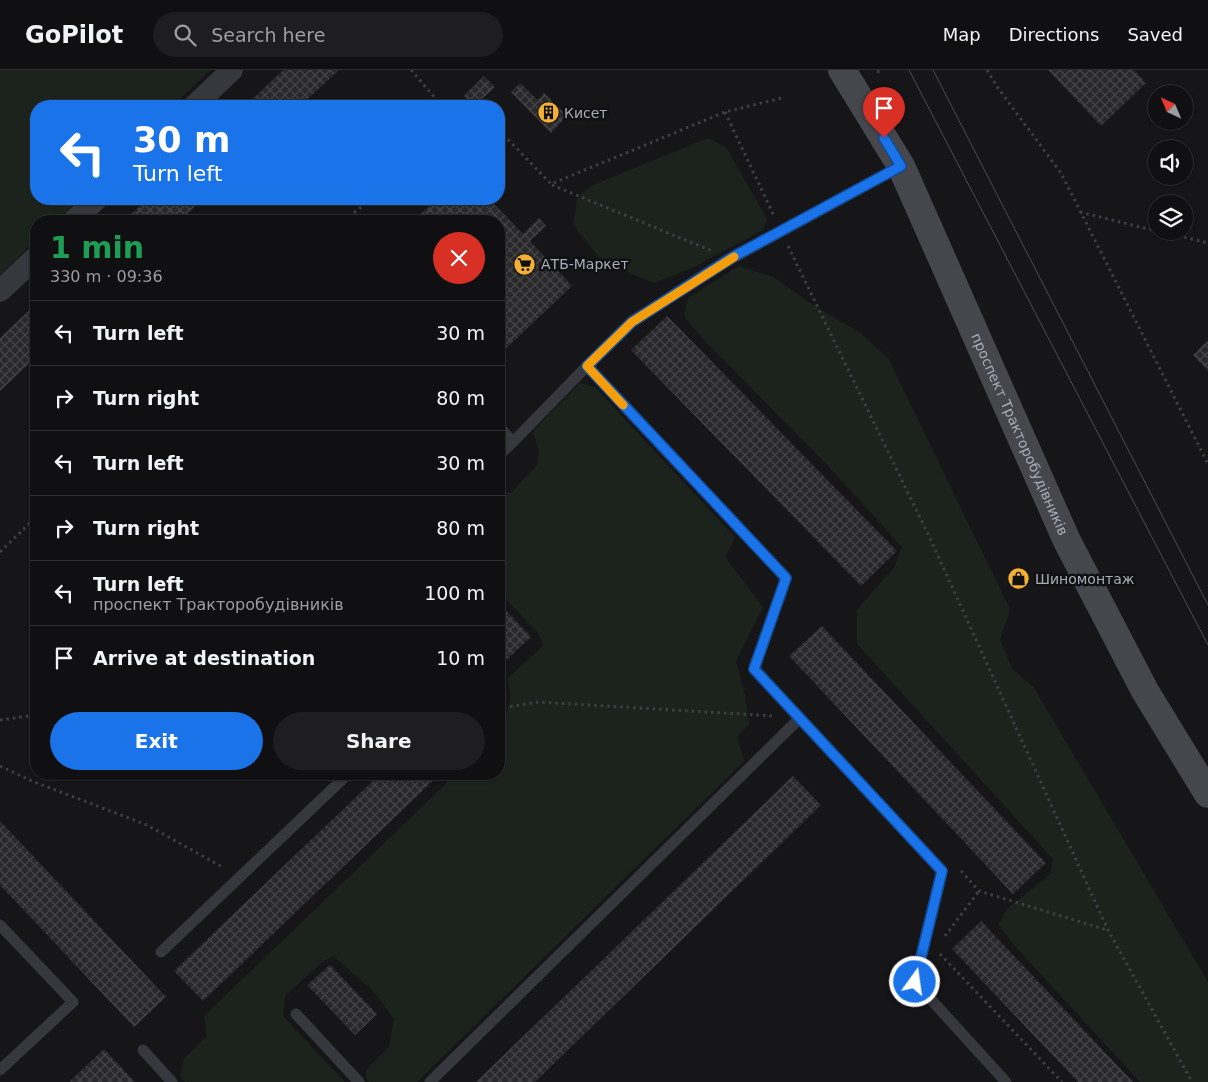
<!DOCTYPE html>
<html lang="en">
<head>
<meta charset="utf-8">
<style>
  :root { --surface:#101012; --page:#1e1e20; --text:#f1f3f6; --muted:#9c9d9f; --line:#303032; --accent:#1a73e8 }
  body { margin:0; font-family:"DejaVu Sans",sans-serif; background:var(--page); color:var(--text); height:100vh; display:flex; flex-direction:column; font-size:19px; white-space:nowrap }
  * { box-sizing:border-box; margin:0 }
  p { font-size:16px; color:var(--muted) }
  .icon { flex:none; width:28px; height:28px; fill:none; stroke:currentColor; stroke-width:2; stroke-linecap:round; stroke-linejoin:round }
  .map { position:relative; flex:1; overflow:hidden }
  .side { position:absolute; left:30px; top:145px; width:475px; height:565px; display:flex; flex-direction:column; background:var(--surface); border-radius:20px; box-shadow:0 1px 4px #0004,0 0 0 1px var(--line) }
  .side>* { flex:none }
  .guide { position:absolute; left:30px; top:30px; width:475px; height:105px; border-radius:20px; box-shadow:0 1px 4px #0004,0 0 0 1px var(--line); background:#1a73e8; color:#fff; overflow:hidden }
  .needle { width:32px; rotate:316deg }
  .controls { position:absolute; left:1148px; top:15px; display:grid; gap:10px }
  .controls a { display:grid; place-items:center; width:45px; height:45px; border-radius:50%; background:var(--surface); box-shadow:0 1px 4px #0004,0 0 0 1px var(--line); font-size:25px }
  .pin { position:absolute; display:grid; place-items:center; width:42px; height:42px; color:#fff; margin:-51px -21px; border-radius:50% 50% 50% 0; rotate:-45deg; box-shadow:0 0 5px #0007 }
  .pin .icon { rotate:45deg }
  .me { position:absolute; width:55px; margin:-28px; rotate:14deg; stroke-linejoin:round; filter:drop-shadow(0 0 4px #0008) }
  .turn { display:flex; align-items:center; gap:18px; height:105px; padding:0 20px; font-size:22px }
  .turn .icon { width:65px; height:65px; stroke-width:2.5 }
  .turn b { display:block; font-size:35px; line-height:42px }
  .round { display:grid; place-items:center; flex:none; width:52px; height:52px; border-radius:26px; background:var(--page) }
  .summary { display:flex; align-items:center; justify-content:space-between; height:85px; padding:0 20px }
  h1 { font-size:30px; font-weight:600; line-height:38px; color:#1e9e55 }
  .cta { display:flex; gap:10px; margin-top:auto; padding:10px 20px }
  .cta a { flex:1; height:58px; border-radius:30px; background:var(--accent); color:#fff; font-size:20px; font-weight:600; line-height:58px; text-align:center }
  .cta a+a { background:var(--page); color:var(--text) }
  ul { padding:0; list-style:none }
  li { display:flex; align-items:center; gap:15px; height:65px; padding:0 20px; border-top:1px solid var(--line) }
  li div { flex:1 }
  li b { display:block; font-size:19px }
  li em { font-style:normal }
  header { display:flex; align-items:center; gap:30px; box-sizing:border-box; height:70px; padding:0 25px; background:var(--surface); border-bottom:1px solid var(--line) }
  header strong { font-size:24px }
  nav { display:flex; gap:28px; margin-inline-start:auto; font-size:18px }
  .search { width:350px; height:45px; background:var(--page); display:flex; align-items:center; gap:12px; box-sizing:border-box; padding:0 18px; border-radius:28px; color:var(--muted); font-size:19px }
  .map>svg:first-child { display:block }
  .green { fill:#1c231d }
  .building { fill:url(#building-cross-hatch) }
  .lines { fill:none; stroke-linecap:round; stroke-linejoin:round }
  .path { stroke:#3d3f44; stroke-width:3; stroke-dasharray:2.5 4; stroke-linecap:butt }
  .lane { stroke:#37383d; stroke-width:11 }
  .street { stroke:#37383d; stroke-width:22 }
  .secondary { stroke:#45474d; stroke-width:28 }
  .tram { stroke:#4a4c52; stroke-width:1 }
  .route-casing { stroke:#114b97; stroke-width:12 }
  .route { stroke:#1a73e8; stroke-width:9 }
  .slow { stroke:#f59e0b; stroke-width:9 }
  .labels { text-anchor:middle; stroke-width:5; stroke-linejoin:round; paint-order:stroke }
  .poi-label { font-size:14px; fill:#a8adb8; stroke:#111113; text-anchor:start }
  .street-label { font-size:14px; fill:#a8adb8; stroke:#111113 }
</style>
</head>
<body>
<header>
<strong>GoPilot</strong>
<div class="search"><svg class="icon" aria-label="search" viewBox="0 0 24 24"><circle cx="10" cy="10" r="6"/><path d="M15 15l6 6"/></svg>Search here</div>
<nav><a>Map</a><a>Directions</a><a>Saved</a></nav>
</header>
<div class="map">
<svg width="1208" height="1012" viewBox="0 0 1208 1012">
  <defs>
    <pattern id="building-cross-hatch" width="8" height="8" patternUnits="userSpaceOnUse" patternTransform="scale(1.25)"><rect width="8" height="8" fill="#29292c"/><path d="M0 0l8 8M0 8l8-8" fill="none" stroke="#454548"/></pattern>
  </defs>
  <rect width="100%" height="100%" fill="#161618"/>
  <!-- green -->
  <g class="green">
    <path d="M0 0H210L173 36H36V129H79L56 151H36V170L0 205Z"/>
    <path d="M708 68 726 77 767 149 763 160 692 198 654 213 603 192 573 155 578 126 593 115Z"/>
    <path d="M739 196 773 207 818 238 860 263 888 288 1010 539 1000 570 1013 600 1033 616 1208 912V1012H1140L1013 874 998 854 1009 837 1050 805 1053 789 857 574V540L895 496 902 477 830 398 703 269 684 246 688 228Z"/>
    <path d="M580 313 595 317 735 467 725 487 763 537 736 591 745 625 749 654 737 667 744 691 417 1012H369L366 1009V1000L389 977 394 949 371 919 333 886 323 891 285 926 283 946 345 1012H185L180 1007 184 988 207 966 204 946 456 704H499V663L501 660 511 627 507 609 543 576 538 563 499 522V422L511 423 537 395 539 381 533 361Z"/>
  </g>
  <!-- building -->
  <g class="building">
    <path d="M283 0H339L300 36H245Z"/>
    <path d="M1048 0H1134L1146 13 1101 56Z"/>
    <path d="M484 6 495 17 474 36 464 26Z"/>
    <path d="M520 13 538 30 544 23 567 46 551 63 511 22Z"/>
    <path d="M147 129H203L179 151H124Z"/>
    <path d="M437 129H489L523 164 539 148 546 156 530 171 572 216 499 285V151H413Z"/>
    <path d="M36 234V287L0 321V268Z"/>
    <path d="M667 246 897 481 861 516 631 280Z"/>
    <path d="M1208 270V301L1193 285Z"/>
    <path d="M499 533 531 567 499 597Z"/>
    <path d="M822 556 1046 793 1013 824 789 586Z"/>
    <path d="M380 704H440L203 931 174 901Z"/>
    <path d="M793 706 821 735 535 1012H476Z"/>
    <path d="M0 751 166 927 134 957 0 815Z"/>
    <path d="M981 851 1133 1012H1078L1041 973 952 879Z"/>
    <path d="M330 895 377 944 355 965 307 915Z"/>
    <path d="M104 979 135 1012H71L70 1011Z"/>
  </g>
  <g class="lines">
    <!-- path -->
    <g class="path">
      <path d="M411 0 442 36"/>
      <path d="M987 0 998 18 1061 103 1208 394"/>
      <path d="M877 2 883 0"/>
      <path d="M725 42 774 146"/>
      <path d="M499 60 551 114 725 42 782 28"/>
      <path d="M552 115 712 181"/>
      <path d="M1080 142 1156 161"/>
      <path d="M344 151 371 129"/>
      <path d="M1159 161 1208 173"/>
      <path d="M788 176 928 464 1108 860 1192 1012"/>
      <path d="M0 482 36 447"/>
      <path d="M499 634 503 638 538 632 774 646"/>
      <path d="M0 650 36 645"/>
      <path d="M0 696 32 711 147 755 224 798"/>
      <path d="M961 801 979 821 1107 860"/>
      <path d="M945 866 979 821"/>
      <path d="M940 884 1062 1012"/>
    </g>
    <!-- lane -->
    <g class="lane">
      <path d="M901 96 731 189 632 251 587 296 786 508 754 599 942 801 915 912 1006 1012"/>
      <path d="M499 357 513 372 587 296"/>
      <path d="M499 385 513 372"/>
      <path d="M0 855 73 932 0 1000"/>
      <path d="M161 882 348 704"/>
      <path d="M296 944 359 1012"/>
      <path d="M143 980 172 1012"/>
      <path d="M430 1012 800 648"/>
    </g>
    <!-- street -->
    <g class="street">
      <path d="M194 36 232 0"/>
      <path d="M73 151 97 129"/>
      <path d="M0 221 36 187"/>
    </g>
    <!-- secondary -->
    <path class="secondary" id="s1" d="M842 0 901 96 1067 471 1145 621 1208 724"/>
    <!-- tram -->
    <g class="tram">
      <path d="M909 0 1208 575"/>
      <path d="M933 0 1208 535"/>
    </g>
  </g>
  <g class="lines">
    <defs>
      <path id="route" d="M884 68 901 96 731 188 632 252 587 296 786 508 754 599 942 801 915 912"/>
    </defs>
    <!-- route casing -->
    <use href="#route" class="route-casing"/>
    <!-- route -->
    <use href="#route" class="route"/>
    <!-- slow -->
    <path class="slow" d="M623 335 587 296 632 252 734 187"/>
  </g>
  <!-- icons -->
  <defs>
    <symbol id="building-disc" viewBox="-11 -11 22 22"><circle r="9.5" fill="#f2b134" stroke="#111113"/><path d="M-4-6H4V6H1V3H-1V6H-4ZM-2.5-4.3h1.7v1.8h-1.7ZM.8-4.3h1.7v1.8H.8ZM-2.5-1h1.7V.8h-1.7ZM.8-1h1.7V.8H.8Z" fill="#111"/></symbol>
    <symbol id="supermarket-disc" viewBox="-11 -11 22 22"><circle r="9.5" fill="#f2b134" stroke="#111113"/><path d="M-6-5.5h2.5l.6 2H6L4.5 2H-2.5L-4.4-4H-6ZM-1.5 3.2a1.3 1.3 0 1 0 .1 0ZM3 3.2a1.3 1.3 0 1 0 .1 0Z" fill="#111"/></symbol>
    <symbol id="shop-disc" viewBox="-11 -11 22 22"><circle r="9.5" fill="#f2b134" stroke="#111113"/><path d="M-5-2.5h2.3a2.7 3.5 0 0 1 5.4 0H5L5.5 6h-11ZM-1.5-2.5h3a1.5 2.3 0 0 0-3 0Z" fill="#111"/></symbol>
  </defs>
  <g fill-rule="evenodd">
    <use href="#building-disc" x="536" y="30" width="25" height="25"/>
    <use href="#supermarket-disc" x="512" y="182" width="25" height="25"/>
    <use href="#shop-disc" x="1006" y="496" width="25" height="25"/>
  </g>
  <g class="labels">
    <!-- poi labels -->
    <g class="poi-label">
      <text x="564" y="48">Кисет</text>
      <text x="541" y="199">АТБ-Маркет</text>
      <text x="1035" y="514">Шиномонтаж</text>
    </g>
    <!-- street labels -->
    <g class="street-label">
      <text dy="5" stroke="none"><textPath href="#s1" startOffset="406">проспект Тракторобудівників</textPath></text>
    </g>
  </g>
</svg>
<div class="controls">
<a><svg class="needle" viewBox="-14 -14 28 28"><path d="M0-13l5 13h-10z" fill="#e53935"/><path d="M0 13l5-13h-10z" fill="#9c9d9f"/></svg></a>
<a><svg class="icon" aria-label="sound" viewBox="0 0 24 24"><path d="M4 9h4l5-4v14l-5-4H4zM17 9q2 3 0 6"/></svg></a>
<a><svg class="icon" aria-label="layers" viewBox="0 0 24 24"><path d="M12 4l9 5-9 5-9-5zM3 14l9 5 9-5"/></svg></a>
</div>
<div class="pin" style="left:884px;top:68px;background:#d93025"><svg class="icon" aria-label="arrive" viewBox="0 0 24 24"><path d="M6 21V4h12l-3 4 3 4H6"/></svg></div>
<svg class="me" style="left:915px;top:912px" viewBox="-20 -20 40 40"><circle r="17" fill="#1a73e8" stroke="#fff" stroke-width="3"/><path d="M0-11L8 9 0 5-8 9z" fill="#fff"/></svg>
<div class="guide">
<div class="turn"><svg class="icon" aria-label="left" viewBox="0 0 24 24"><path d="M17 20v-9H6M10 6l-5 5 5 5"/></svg><div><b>30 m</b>Turn left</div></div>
</div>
<section class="side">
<div class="summary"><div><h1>1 min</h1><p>330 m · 09:36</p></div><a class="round" style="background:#d93025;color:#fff"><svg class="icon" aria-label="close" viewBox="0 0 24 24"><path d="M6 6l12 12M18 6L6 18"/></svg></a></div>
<ul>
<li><svg class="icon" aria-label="left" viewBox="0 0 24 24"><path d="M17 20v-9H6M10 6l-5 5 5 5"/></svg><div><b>Turn left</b></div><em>30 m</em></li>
<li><svg class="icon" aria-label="right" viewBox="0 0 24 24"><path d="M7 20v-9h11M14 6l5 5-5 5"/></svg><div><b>Turn right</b></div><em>80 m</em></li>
<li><svg class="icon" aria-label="left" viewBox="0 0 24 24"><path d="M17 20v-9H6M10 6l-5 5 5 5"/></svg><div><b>Turn left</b></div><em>30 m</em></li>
<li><svg class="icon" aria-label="right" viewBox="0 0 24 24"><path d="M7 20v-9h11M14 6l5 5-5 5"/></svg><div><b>Turn right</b></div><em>80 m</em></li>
<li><svg class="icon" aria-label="left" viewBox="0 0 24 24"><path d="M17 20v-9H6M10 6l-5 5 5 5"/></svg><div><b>Turn left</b><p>проспект Тракторобудівників</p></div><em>100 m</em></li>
<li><svg class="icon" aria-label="arrive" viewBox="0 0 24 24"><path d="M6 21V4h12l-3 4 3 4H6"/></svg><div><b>Arrive at destination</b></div><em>10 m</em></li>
</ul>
<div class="cta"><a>Exit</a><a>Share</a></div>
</section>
</div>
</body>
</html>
